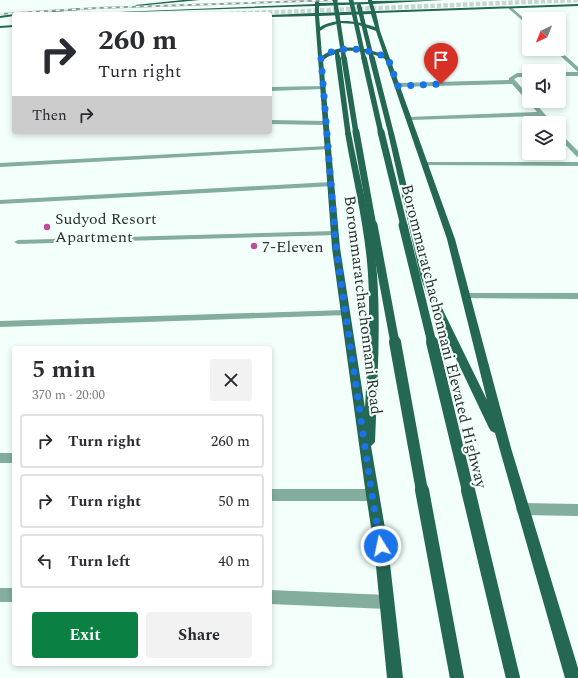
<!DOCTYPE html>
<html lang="en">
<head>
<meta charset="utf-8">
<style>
  :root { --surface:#fff; --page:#f2f2f3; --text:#2b2b33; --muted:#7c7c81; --line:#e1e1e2; --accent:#0b8043 }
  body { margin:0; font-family:Spectral,serif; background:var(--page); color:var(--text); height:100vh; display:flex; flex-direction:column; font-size:15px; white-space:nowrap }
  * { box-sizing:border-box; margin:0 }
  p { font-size:13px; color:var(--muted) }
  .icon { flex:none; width:22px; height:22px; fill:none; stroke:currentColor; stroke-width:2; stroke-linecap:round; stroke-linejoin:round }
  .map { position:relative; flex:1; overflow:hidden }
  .drawer { position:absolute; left:12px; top:346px; width:260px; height:320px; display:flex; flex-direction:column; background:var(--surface); border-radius:4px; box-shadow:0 2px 6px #0003 }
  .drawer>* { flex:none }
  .guide { position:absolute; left:12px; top:12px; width:260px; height:122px; border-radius:4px; box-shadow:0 2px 6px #0003; background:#fff; color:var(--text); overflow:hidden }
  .needle { width:26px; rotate:223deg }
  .fabs { position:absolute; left:522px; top:12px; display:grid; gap:8px }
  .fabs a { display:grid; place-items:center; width:44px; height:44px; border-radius:4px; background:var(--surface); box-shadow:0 2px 6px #0003; font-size:20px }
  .pin { position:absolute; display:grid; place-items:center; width:34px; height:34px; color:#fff; margin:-41px -17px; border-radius:50% 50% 50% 0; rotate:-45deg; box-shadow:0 0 4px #0007 }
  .pin .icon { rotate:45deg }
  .me { position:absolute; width:44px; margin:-22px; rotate:350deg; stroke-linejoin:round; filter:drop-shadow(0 0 3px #0008) }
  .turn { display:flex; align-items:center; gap:14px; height:84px; padding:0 20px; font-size:18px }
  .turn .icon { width:52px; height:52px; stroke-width:2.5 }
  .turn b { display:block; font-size:28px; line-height:34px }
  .then { display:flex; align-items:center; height:38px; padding:0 20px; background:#0003; gap:8px; font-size:15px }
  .round { display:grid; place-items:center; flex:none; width:42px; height:42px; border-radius:4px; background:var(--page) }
  .head { display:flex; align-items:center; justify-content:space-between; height:68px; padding:0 20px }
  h1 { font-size:24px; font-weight:700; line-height:30px }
  .cta { display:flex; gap:8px; margin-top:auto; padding:8px 20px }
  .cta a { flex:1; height:46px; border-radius:4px; background:var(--accent); color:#fff; font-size:16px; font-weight:700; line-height:46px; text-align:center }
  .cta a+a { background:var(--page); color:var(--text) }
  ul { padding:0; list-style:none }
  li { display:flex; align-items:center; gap:12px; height:54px; margin:0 8px 6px; padding:0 12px; border:2px solid var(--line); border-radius:4px }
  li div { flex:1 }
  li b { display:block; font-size:15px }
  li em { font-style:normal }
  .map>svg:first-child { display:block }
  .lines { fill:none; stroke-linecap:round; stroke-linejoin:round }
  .primary-tunnel { stroke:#cad6d2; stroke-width:4.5; stroke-dasharray:4.5 2; stroke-linecap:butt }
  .lane { fill:#83ad9d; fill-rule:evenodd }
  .street { fill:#83ad9d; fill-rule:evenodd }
  .primary { fill:#246753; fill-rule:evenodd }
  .rail-casing { stroke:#939d99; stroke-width:2 }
  .rail { stroke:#f2fffa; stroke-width:1.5; stroke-dasharray:4; stroke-linecap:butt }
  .primary-bridge-far5 { stroke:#246753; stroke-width:4.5 }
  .primary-bridge-far4 { stroke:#246753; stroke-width:5.5 }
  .primary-bridge-far3 { stroke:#246753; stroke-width:7 }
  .primary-bridge-far2 { stroke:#246753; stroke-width:9 }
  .primary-bridge-far1 { stroke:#246753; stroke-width:12 }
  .primary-bridge { stroke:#246753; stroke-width:14 }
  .route { stroke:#1a73e8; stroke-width:7; stroke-dasharray:0 12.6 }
  .poi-dot { fill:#c04aa0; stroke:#f2fffa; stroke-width:1.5 }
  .labels { text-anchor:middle; stroke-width:4; stroke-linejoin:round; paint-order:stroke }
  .poi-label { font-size:16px; fill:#2c3230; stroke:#f2fffa; text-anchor:start }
  .street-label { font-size:16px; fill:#2c3230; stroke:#f2fffa }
</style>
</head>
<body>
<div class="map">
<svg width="578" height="678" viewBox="0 0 578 678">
  <rect width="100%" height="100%" fill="#f2fffa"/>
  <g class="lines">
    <!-- primary-tunnel -->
    <path class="primary-tunnel" d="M229 14 578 0"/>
    <!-- lane -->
    <g class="lane">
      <path d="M325 86 326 87 323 89 270 91V87Z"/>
      <path d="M270 120 326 121 329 123 326 125 270 124Z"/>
      <path d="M328 146 330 147V149L0 167V163Z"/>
      <path d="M331 182 335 184 334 186 0 204V200Z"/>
      <path d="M335 231H338V235L18 244 14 242 18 240Z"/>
      <path d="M345 310 350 313 348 315 0 327V321Z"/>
      <rect x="0" y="453" width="14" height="10"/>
      <path d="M270 489H372L377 491 378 495 377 499 372 501H270Z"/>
      <rect x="0" y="588" width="14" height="14"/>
      <path d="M270 590 387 595 392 597 394 602 392 607 387 609 270 604Z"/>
    </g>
    <!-- street -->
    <g class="street">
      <path d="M509 7H511L529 23V26L509 9Z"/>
      <path d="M553 49H558L578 67V72Z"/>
      <rect x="559" y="72" width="19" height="4"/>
      <path d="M529 73V77H518L514 79 529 96V101H533L553 123H547L540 116 410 120 408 119V117L537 112 512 84 398 87 395 85 398 83 509 80V78L517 73Z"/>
      <path d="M559 132 578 151V157L576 156 559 138Z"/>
      <path d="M426 162H578V166L424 165 423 164Z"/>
      <path d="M466 293H578V299L463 298 461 296Z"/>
      <path d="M523 503 578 504V516L523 515 518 513 516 509 518 505Z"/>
    </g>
    <!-- primary -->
    <g class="primary">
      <path d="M183 0H200L137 6 135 5Z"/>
      <path d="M315 0H319V3L368 2V0H372V1L444 0 373 4 375 11 578 4V6L376 13 380 31 455 239 511 448 578 668V678H565L495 433 491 431 489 428 430 304 420 275 388 133 391 131 394 133 428 275 440 304 487 400 447 239 385 59C364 50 343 46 323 60L340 248 365 408C367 363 371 318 368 274 365 226 353 180 345 133L348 131 351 133C360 180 373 226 377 274 381 330 377 386 375 442L371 446 388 546 403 678H387L374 546 366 495 332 248 315 16 270 17V15L315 13V6L69 14 315 4ZM369 4 371 11 319 13V6ZM371 14 375 27C358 21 336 17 320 27L319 16ZM340 23 356 24 376 31 384 55C365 47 340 43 322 56L320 31 326 27Z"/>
      <path d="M80 8 79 10 26 14 28 13Z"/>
      <path d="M14 14V16L0 18V16Z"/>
      <path d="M14 25V27L0 28V26Z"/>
    </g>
    <defs>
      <path id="rail" d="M0 14 97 8 337 0"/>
    </defs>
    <!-- rail casing -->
    <use href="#rail" class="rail-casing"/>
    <!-- rail -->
    <use href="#rail" class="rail"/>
    <!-- primary-bridge-far5 -->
    <g class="primary-bridge-far5">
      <path d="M335 0 344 59"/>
      <path d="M351 0 364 59"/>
      <path d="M359 6 372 59"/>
      <path d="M337 53 338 59"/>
    </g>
    <!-- primary-bridge-far4 -->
    <g class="primary-bridge-far4">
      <path d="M338 58 348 133"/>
      <path d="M344 58 356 133"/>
      <path d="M364 58 381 133"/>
      <path d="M372 58 391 133"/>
    </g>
    <!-- primary-bridge-far3 -->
    <g class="primary-bridge-far3">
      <path d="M356 132 373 226"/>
      <path d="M381 132 404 226"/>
    </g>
    <!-- primary-bridge-far2 -->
    <g class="primary-bridge-far2">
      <path d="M373 225 395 343"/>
      <path d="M403 225 432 343"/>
    </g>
    <!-- primary-bridge-far1 -->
    <g class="primary-bridge-far1">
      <path d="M395 342 422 491"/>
      <path d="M432 342 468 491"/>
    </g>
    <!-- primary-bridge -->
    <g class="primary-bridge">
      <path d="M422 490 457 678"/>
      <path d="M468 490 513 678"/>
    </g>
  </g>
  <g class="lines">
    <!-- route -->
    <path class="route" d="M381 546 372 495 336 248 321 58C339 43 368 49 388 58L398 86 441 84"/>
  </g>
  <!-- markers -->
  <g class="poi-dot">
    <circle cx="47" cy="227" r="4"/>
    <circle cx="254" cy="246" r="4"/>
  </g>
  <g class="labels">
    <!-- poi labels -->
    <g class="poi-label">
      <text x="55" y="224">Sudyod Resort<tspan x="55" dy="18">Apartment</tspan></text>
      <text x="262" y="252">7-Eleven</text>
    </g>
    <!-- street labels -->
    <g class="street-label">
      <text transform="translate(364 305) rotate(83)" y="6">Borommaratchachonnani Road</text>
      <text transform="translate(445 336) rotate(76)" y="6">Borommaratchachonnani Elevated Highway</text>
    </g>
  </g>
</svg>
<div class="fabs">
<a><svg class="needle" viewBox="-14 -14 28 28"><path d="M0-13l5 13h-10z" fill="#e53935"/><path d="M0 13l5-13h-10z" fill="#7c7c81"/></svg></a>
<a><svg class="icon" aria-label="sound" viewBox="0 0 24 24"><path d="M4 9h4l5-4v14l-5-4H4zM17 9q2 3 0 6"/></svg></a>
<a><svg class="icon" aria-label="layers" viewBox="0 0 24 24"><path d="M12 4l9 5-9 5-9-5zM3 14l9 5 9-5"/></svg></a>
</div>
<div class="pin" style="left:441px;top:84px;background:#d93025"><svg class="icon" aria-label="arrive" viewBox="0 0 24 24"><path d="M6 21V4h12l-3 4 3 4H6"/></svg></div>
<svg class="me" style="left:381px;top:546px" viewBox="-20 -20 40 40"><circle r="17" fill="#1a73e8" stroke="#fff" stroke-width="3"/><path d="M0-11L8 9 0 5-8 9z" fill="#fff"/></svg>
<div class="guide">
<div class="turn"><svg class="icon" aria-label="right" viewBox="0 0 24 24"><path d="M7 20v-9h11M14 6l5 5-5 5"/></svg><div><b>260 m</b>Turn right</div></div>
<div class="then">Then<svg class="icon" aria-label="right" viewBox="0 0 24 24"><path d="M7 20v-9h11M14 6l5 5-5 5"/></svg></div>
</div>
<section class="drawer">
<div class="head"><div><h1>5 min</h1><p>370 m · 20:00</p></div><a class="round"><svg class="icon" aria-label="close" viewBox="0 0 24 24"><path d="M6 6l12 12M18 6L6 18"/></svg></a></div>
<ul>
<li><svg class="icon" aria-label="right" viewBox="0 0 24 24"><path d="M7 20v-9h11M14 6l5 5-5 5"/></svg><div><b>Turn right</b></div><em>260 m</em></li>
<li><svg class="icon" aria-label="right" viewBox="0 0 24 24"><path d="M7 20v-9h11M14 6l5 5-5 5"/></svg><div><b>Turn right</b></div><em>50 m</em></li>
<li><svg class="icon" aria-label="left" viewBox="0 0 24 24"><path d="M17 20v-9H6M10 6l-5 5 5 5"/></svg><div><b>Turn left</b></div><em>40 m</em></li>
</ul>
<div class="cta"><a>Exit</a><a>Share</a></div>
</section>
</div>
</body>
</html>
